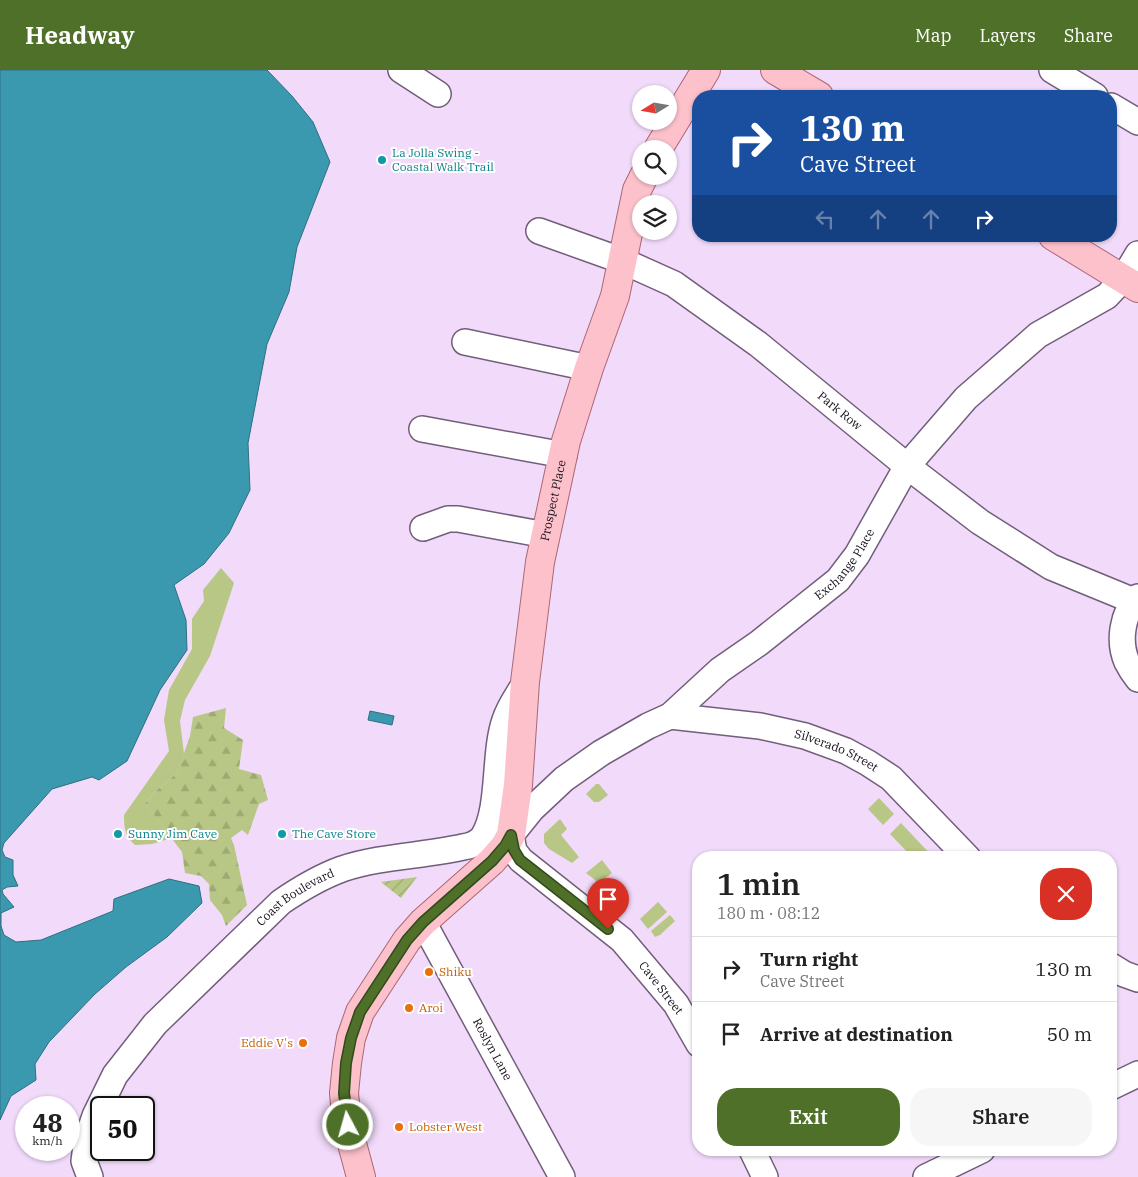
<!DOCTYPE html>
<html lang="en">
<head>
<meta charset="utf-8">
<style>
  :root { --surface:#fff; --page:#f6f6f6; --text:#222; --muted:#767676; --line:#e0e0e0; --accent:#4e7029 }
  body { margin:0; font-family:"IBM Plex Serif",serif; background:var(--page); color:var(--text); height:100vh; display:flex; flex-direction:column; font-size:19px; white-space:nowrap }
  * { box-sizing:border-box; margin:0 }
  p { font-size:16px; color:var(--muted) }
  .icon { flex:none; width:28px; height:28px; fill:none; stroke:currentColor; stroke-width:2; stroke-linecap:round; stroke-linejoin:round }
  .map { position:relative; flex:1; overflow:hidden }
  .sheet { position:absolute; left:692px; top:781px; width:425px; height:305px; display:flex; flex-direction:column; background:var(--surface); border-radius:20px; box-shadow:0 1px 4px #0004 }
  .sheet>* { flex:none }
  .guide { position:absolute; left:692px; top:20px; width:425px; height:152px; border-radius:20px; box-shadow:0 1px 4px #0004; background:#1a4fa0; color:#fff; overflow:hidden }
  .needle { width:32px; rotate:259deg }
  .tools { position:absolute; left:632px; top:15px; display:grid; gap:10px }
  .tools a { display:grid; place-items:center; width:45px; height:45px; border-radius:50%; background:var(--surface); box-shadow:0 1px 4px #0004; font-size:25px }
  .speed { position:absolute; left:15px; top:1026px; display:flex; gap:10px; font-size:25px; font-weight:700; text-align:center }
  .speed>* { display:grid; place-content:center; width:65px; height:65px; border-radius:50%; background:var(--surface); box-shadow:0 1px 4px #0004; line-height:1 }
  .speed small { font-size:12px; font-weight:400 }
  .speed .limit { border:2px solid #111; border-radius:8px; background:#fff; color:#111 }
  .pin { position:absolute; display:grid; place-items:center; width:42px; height:42px; color:#fff; margin:-51px -21px; border-radius:50% 50% 50% 0; rotate:-45deg; box-shadow:0 0 5px #0007 }
  .pin .icon { rotate:45deg }
  .me { position:absolute; width:55px; margin:-28px; rotate:354deg; stroke-linejoin:round; filter:drop-shadow(0 0 4px #0008) }
  .turn { display:flex; align-items:center; gap:18px; height:105px; padding:0 25px; font-size:22px }
  .turn .icon { width:65px; height:65px; stroke-width:2.5 }
  .turn b { display:block; font-size:35px; line-height:42px }
  .lanes { display:flex; align-items:center; height:48px; padding:0 25px; background:#0003; justify-content:center; gap:25px; direction:ltr }
  .lanes .off { opacity:.35 }
  .round { display:grid; place-items:center; flex:none; width:52px; height:52px; border-radius:20px; background:var(--page) }
  .summary { display:flex; align-items:center; justify-content:space-between; height:85px; padding:0 25px }
  h1 { font-size:30px; font-weight:600; line-height:38px }
  .primary-button { display:flex; gap:10px; margin-top:auto; padding:10px 25px }
  .primary-button a { flex:1; height:58px; border-radius:20px; background:var(--accent); color:#fff; font-size:20px; font-weight:600; line-height:58px; text-align:center }
  .primary-button a+a { background:var(--page); color:var(--text) }
  ul { padding:0; list-style:none }
  li { display:flex; align-items:center; gap:15px; height:65px; padding:0 25px; border-top:1px solid var(--line) }
  li div { flex:1 }
  li b { display:block; font-size:19px }
  li em { font-style:normal }
  header { display:flex; align-items:center; gap:30px; box-sizing:border-box; height:70px; padding:0 25px; background:var(--accent); color:#fff }
  header strong { font-size:24px }
  nav { display:flex; gap:28px; margin-inline-start:auto; font-size:18px }
  .map>svg:first-child { display:block }
  .grass { fill:#b8c785 }
  .forest { fill:url(#forest-firs) }
  .garden { fill:url(#garden-furrows) }
  .water { fill:#3a99ae; stroke:#2f6f81 }
  .lines { fill:none; stroke-linecap:round; stroke-linejoin:round }
  .minor-casing { stroke:#725e7a; stroke-width:28 }
  .major-casing { stroke:#aa6775; stroke-width:30 }
  .minor { stroke:#fff; stroke-width:25 }
  .major { stroke:#fdc1cb; stroke-width:28 }
  .route-casing { stroke:#33491b; stroke-width:12 }
  .route { stroke:#4e7029; stroke-width:9 }
  .culture-dot { fill:#0f9aa8; stroke:#fff; stroke-width:2 }
  .food-dot { fill:#e8710a; stroke:#fff; stroke-width:2 }
  .labels { text-anchor:middle; stroke-width:4; stroke-linejoin:round; paint-order:stroke }
  .culture-label { font-size:12px; fill:#0d838f; stroke:#fff; text-anchor:start }
  .street-label { font-size:12px; fill:#140d17; stroke:#fff }
  .food-label { font-size:12px; fill:#c56008; stroke:#fff; text-anchor:start }
</style>
</head>
<body>
<header>
<strong>Headway</strong>
<nav><a>Map</a><a>Layers</a><a>Share</a></nav>
</header>
<div class="map">
<svg width="1138" height="1107" viewBox="0 0 1138 1107">
  <defs>
    <pattern id="forest-firs" width="22" height="20" patternUnits="userSpaceOnUse" patternTransform="scale(1.25)"><rect width="22" height="20" fill="#b8c785"/><path d="M5 1l3.5 6h-7zM16 11l3.5 6h-7z" fill="#9daa72"/></pattern>
    <pattern id="garden-furrows" width="10" height="10" patternUnits="userSpaceOnUse" patternTransform="scale(1.25)"><rect width="10" height="10" fill="#b8c785"/><path d="M-1 1l2-2M0 10L10 0M9 11l2-2" fill="none" stroke="#9daa72"/></pattern>
  </defs>
  <rect width="100%" height="100%" fill="#f1dafa"/>
  <!-- grass -->
  <g class="grass">
    <path d="M221 498 234 513 210 586 185 630 180 651 184 684 177 703 156 721 145 733 172 768 152 774 135 775C125 766 124 758 124 745L169 681 164 650 169 620 192 579V549L204 531 203 520Z"/>
    <path d="M596 714H599L608 725 599 732H594L586 724Z"/>
    <path d="M879 728 894 744 883 755 868 739Z"/>
    <path d="M560 749 567 759 561 765 579 787 572 793 549 779 544 773V764Z"/>
    <path d="M901 753 933 787H912L890 764Z"/>
    <path d="M602 790 612 803 599 813 586 803Z"/>
    <path d="M658 832 667 842 648 859 640 849Z"/>
    <path d="M670 845 675 851 660 865 655 867 651 861Z"/>
  </g>
  <!-- forest -->
  <path class="forest" d="M226 638 224 658 243 670 239 699 261 705 268 730 259 734 248 765 242 760 231 768 234 775 247 835 226 856 222 845 210 830 209 814 201 806 185 803 182 782 145 733 156 721 177 703 190 666 193 647Z"/>
  <!-- garden -->
  <path class="garden" d="M417 807 401 828 381 812Z"/>
  <!-- water -->
  <g class="water">
    <path d="M0 0H267L292 26 313 52 330 92 297 177 289 222 267 274 248 373 250 420 229 463 204 494 174 515 186 550 187 580 160 620 127 691 99 710 92 707 52 719 4 773 2 780 5 787 13 790V805L18 816 7 817 2 820 3 824 14 837 1 843V856L4 865 16 872 41 870 113 841 114 829 169 809 199 816 202 833 167 867 126 897 95 924 49 972 35 994 36 1010 11 1026 0 1050Z"/>
    <path d="M370 641 394 646 392 655 368 650Z"/>
  </g>
  <g class="lines">
    <defs>
      <g id="minor">
        <path d="M401 0 438 24"/>
        <path d="M1052 0 1095 26"/>
        <path d="M1111 36 1138 52"/>
        <path id="s1" d="M539 161 623 191 674 214 758 274 907 396 980 452 1051 497 1134 531"/>
        <path d="M465 272 589 298"/>
        <path d="M422 359 564 385"/>
        <path d="M423 458 448 449H458L546 465"/>
        <path d="M1138 527C1122 543 1118 572 1127 592 1130 598 1134 604 1138 609"/>
        <path id="s2" d="M670 646 760 656 805 666 846 681 868 693 891 708 968 788"/>
        <path id="s3" d="M423 852 562 1107"/>
        <path d="M1111 896 1124 904 1138 909"/>
        <path id="s4" d="M699 974 676 934 622 870 521 790 514 781 511 765 532 739 564 709 601 683 648 656 670 646 720 600 759 573 838 510 857 485 907 396 966 328 1038 265 1107 226 1123 209 1138 184"/>
        <path d="M1111 1017 1138 1004"/>
        <path d="M752 1080 765 1107"/>
        <path id="s5" d="M90 1107 84 1091 87 1069 95 1046 115 1005 155 954 281 832C300 819 320 807 342 799 381 786 423 786 463 777 471 776 478 773 483 767 501 738 493 684 505 650 509 637 518 625 525 613"/>
        <path d="M926 1107 982 1080"/>
      </g>
      <g id="major">
        <path d="M775 0 819 26"/>
        <path d="M658 79 706 0"/>
        <path d="M1053 166 1138 218"/>
        <path id="s6" d="M361 1107 347 1055 344 1023 347 993 351 968 360 942 407 870 423 852 492 791 505 776 511 765 518 715 525 612 540 492 566 371 589 298 615 226 637 120 644 106"/>
      </g>
    </defs>
    <!-- minor casing -->
    <use href="#minor" class="minor-casing"/>
    <!-- major casing -->
    <use href="#major" class="major-casing"/>
    <!-- minor -->
    <use href="#minor" class="minor"/>
    <!-- major -->
    <use href="#major" class="major"/>
  </g>
  <g class="lines">
    <defs>
      <path id="route" d="M348 1055 344 1023 346 993 351 968 360 942 407 870 423 852 492 791 505 776 511 765 514 780 520 790 608 859"/>
    </defs>
    <!-- route casing -->
    <use href="#route" class="route-casing"/>
    <!-- route -->
    <use href="#route" class="route"/>
  </g>
  <!-- markers -->
  <g class="culture-dot">
    <circle cx="382" cy="90" r="5"/>
    <circle cx="118" cy="764" r="5"/>
    <circle cx="282" cy="764" r="5"/>
  </g>
  <g class="food-dot">
    <circle cx="429" cy="902" r="5"/>
    <circle cx="409" cy="938" r="5"/>
    <circle cx="303" cy="973" r="5"/>
    <circle cx="399" cy="1057" r="5"/>
  </g>
  <g class="labels">
    <!-- culture labels -->
    <g class="culture-label">
      <text x="392" y="87">La Jolla Swing -<tspan x="392" dy="14">Coastal Walk Trail</tspan></text>
      <text x="128" y="768">Sunny Jim Cave</text>
      <text x="292" y="768">The Cave Store</text>
    </g>
    <!-- street labels -->
    <g class="street-label">
      <text dy="4" stroke="none"><textPath href="#s1" startOffset="354">Park Row</textPath></text>
      <text dy="4" stroke="none"><textPath href="#s6" startOffset="741">Prospect Place</textPath></text>
      <text dy="4" stroke="none"><textPath href="#s4" startOffset="720">Exchange Place</textPath></text>
      <text dy="4" stroke="none"><textPath href="#s2" startOffset="171">Silverado Street</textPath></text>
      <text dy="4" stroke="none"><textPath href="#s5" startOffset="364">Coast Boulevard</textPath></text>
      <text transform="translate(661 918) rotate(52)" y="4">Cave Street</text>
      <text dy="4" stroke="none"><textPath href="#s3" startOffset="145">Roslyn Lane</textPath></text>
    </g>
    <!-- food labels -->
    <g class="food-label">
      <text x="439" y="906">Shiku</text>
      <text x="419" y="942">Aroi</text>
      <text x="293" y="977" text-anchor="end">Eddie V's</text>
      <text x="409" y="1061">Lobster West</text>
    </g>
  </g>
</svg>
<div class="tools">
<a><svg class="needle" viewBox="-14 -14 28 28"><path d="M0-13l5 13h-10z" fill="#e53935"/><path d="M0 13l5-13h-10z" fill="#767676"/></svg></a>
<a><svg class="icon" aria-label="search" viewBox="0 0 24 24"><circle cx="10" cy="10" r="6"/><path d="M15 15l6 6"/></svg></a>
<a><svg class="icon" aria-label="layers" viewBox="0 0 24 24"><path d="M12 4l9 5-9 5-9-5zM3 14l9 5 9-5"/></svg></a>
</div>
<div class="speed"><div>48<small>km/h</small></div><div class="limit">50</div></div>
<div class="pin" style="left:608px;top:859px;background:#d93025"><svg class="icon" aria-label="arrive" viewBox="0 0 24 24"><path d="M6 21V4h12l-3 4 3 4H6"/></svg></div>
<svg class="me" style="left:348px;top:1055px" viewBox="-20 -20 40 40"><circle r="17" fill="#4e7029" stroke="#fff" stroke-width="3"/><path d="M0-11L8 9 0 5-8 9z" fill="#fff"/></svg>
<div class="guide">
<div class="turn"><svg class="icon" aria-label="right" viewBox="0 0 24 24"><path d="M7 20v-9h11M14 6l5 5-5 5"/></svg><div><b>130 m</b>Cave Street</div></div>
<div class="lanes"><svg class="icon off" aria-label="left" viewBox="0 0 24 24"><path d="M17 20v-9H6M10 6l-5 5 5 5"/></svg><svg class="icon off" aria-label="ahead" viewBox="0 0 24 24"><path d="M12 20V5M6 11l6-6 6 6"/></svg><svg class="icon off" aria-label="ahead" viewBox="0 0 24 24"><path d="M12 20V5M6 11l6-6 6 6"/></svg><svg class="icon" aria-label="right" viewBox="0 0 24 24"><path d="M7 20v-9h11M14 6l5 5-5 5"/></svg></div>
</div>
<section class="sheet">
<div class="summary"><div><h1>1 min</h1><p>180 m · 08:12</p></div><a class="round" style="background:#d93025;color:#fff"><svg class="icon" aria-label="close" viewBox="0 0 24 24"><path d="M6 6l12 12M18 6L6 18"/></svg></a></div>
<ul>
<li><svg class="icon" aria-label="right" viewBox="0 0 24 24"><path d="M7 20v-9h11M14 6l5 5-5 5"/></svg><div><b>Turn right</b><p>Cave Street</p></div><em>130 m</em></li>
<li><svg class="icon" aria-label="arrive" viewBox="0 0 24 24"><path d="M6 21V4h12l-3 4 3 4H6"/></svg><div><b>Arrive at destination</b></div><em>50 m</em></li>
</ul>
<div class="primary-button"><a>Exit</a><a>Share</a></div>
</section>
</div>
</body>
</html>
